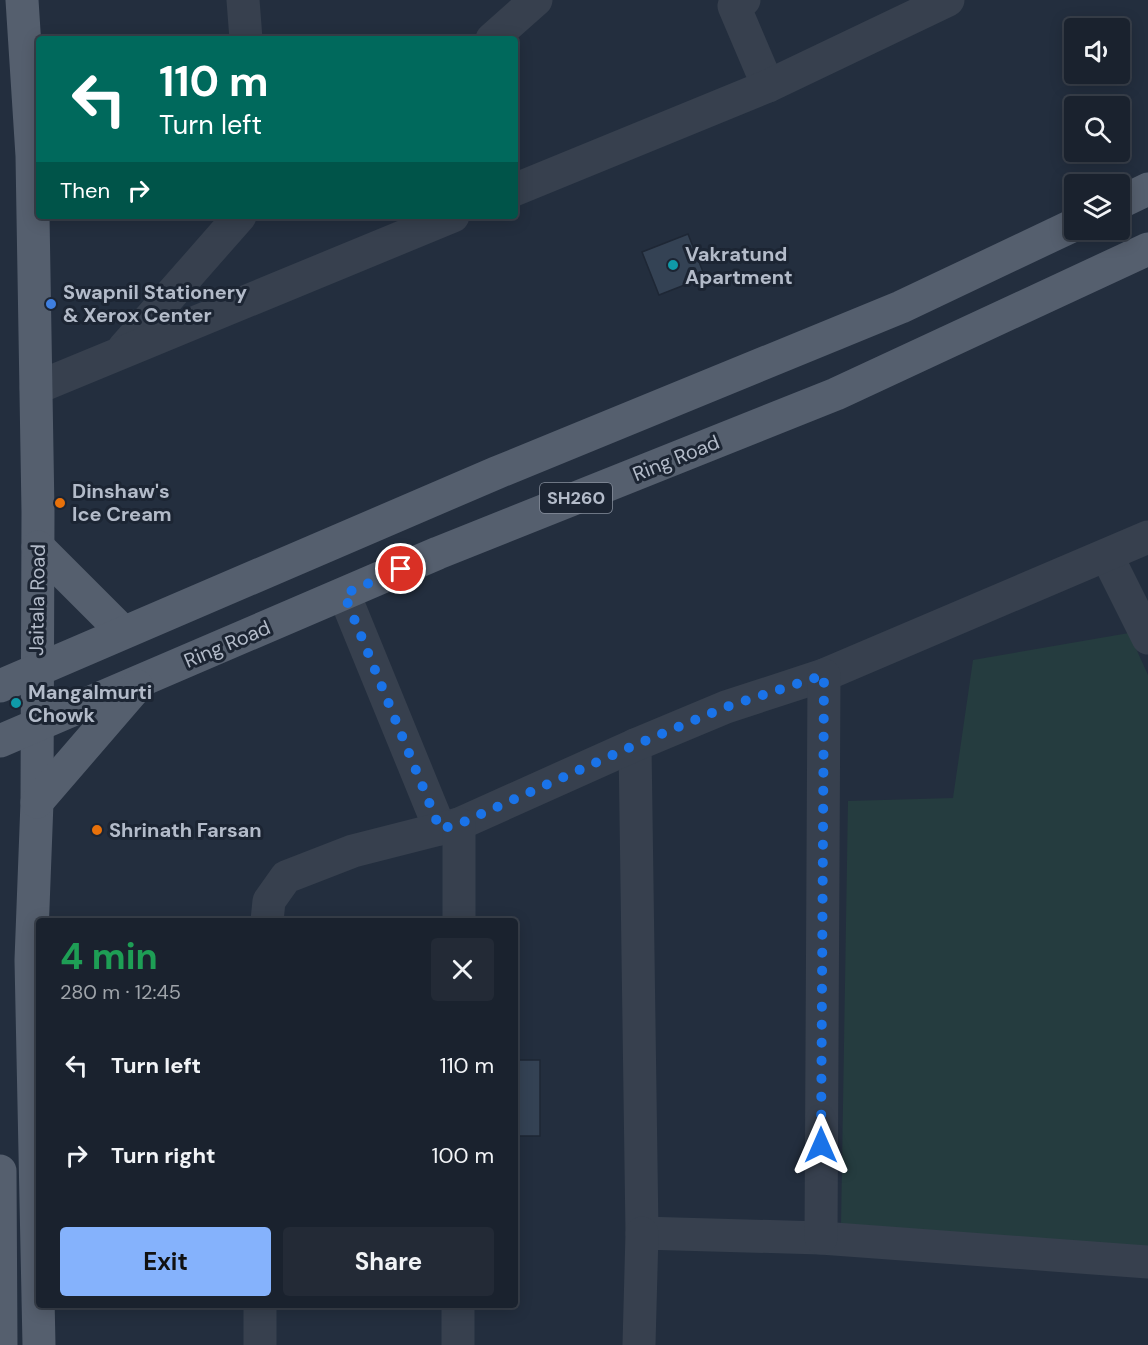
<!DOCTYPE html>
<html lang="en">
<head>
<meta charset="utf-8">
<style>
  :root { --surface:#1a222e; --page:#232a36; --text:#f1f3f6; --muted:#9fa4aa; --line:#383f4a; --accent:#85b2fc }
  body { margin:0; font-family:"DM Sans",sans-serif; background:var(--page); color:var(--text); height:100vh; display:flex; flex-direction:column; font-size:22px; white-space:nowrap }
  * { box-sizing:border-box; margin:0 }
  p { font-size:20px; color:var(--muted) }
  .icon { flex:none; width:33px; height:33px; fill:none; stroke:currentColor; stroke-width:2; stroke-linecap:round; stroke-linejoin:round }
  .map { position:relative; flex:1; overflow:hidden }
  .sheet { position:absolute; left:36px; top:918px; width:482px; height:390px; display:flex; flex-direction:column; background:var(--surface); border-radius:6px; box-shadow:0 3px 15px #0003,0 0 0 2px var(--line) }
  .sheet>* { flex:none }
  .hud { position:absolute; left:36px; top:36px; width:482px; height:183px; border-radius:6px; box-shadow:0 3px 15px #0003,0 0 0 2px var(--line); background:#00695c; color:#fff; overflow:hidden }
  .controls { position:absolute; left:1064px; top:18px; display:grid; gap:12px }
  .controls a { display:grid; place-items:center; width:66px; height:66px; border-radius:6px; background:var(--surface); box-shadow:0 3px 15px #0003,0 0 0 2px var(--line); font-size:30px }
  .pin { position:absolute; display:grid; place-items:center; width:51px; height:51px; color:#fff; margin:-26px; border:3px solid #fff; border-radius:50%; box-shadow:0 2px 6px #0007 }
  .me { position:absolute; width:66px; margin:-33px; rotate:0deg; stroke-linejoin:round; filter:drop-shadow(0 0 4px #0008) }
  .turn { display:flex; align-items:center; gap:21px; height:126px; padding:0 24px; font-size:27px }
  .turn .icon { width:78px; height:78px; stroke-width:2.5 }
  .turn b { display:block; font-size:42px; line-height:51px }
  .then { display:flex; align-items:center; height:57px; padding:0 24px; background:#0003; gap:12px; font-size:22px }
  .round { display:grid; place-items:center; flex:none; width:63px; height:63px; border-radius:6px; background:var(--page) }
  .overview { display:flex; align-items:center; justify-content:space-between; height:102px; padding:0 24px }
  h1 { font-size:36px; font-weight:700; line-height:45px; color:#1e9e55 }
  .primary-button { display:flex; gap:12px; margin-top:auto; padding:12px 24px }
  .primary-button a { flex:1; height:69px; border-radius:6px; background:var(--accent); color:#111; font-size:24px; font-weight:700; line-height:69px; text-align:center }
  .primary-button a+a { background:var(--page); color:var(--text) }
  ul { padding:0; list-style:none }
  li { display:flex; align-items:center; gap:18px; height:90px; padding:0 24px }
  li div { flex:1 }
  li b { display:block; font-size:22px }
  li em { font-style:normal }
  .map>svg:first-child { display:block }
  .green { fill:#253c3f }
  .building { fill:#344254; stroke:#1e2735; stroke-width:1.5 }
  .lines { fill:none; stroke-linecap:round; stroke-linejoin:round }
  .minor { stroke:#37404e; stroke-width:33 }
  .major { stroke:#555f6e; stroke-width:33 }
  .route { stroke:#1a73e8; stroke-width:10; stroke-dasharray:0 18 }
  .culture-dot { fill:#0f9aa8; stroke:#1c2533; stroke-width:2 }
  .shop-dot { fill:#3f7fe0; stroke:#1c2533; stroke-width:2 }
  .food-dot { fill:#e8710a; stroke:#1c2533; stroke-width:2 }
  .labels { text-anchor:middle; stroke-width:6; stroke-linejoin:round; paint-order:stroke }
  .shield { fill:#1c2533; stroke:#868e9c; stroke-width:1.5 }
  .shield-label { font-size:18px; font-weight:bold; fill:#b3bbc9 }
  .poi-label { font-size:20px; font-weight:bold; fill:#b3bbc9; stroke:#1c2533; text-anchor:start }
  .street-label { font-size:20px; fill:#b3bbc9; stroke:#1c2533 }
</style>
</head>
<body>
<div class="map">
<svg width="1148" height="1345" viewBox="0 0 1148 1345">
  <rect width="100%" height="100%" fill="#232e3e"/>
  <!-- green -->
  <path class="green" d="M1129 633 1148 675V1255L841 1226 848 801 953 798 973 660Z"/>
  <!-- building -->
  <g class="building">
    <path d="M688 234 705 277 659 295 642 252Z"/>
    <rect x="514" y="1060" width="26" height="76"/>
  </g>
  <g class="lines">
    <!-- minor -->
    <g class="minor">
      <path d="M243 0 246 39"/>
      <path d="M744 0 734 6 768 86"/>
      <path d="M492 39 536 0"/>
      <path d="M514 190 768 86 948 0"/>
      <path d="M124 348 240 216"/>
      <path d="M36 388 453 216"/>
      <path d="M1107 556 1148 638"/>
      <path d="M344 594 440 829"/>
      <path d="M635 745 642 1233 821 1238 1148 1262"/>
      <path d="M267 921 269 901 286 877 353 851 459 824 635 745 726 707 824 675 1148 537"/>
      <path d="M459 921V824"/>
      <path d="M821 1238 824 675"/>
      <path d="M260 1345V1305"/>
      <path d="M458 1345V1305"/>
      <path d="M639 1345 642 1233"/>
    </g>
    <!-- major -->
    <g class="major">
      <path d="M22 0 32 156 38 512 37 802 31 960 39 1345"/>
      <path d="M1119 203 1148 189"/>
      <path d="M38 547 123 632"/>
      <path d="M0 686 496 473 901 307 1074 225"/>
      <path d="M0 741 438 553 836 394 1148 249"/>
      <path d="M37 802 137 686"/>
      <path d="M0 1171 1 1345"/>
    </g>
  </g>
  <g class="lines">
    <!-- route -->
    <path class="route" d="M401 569 344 594 440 829 459 824 635 745 726 707 824 675 821 1145"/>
  </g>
  <!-- markers -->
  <g class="culture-dot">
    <circle cx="673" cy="265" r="6"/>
    <circle cx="16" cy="703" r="6"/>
  </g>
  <circle class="shop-dot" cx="51" cy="304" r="6"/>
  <g class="food-dot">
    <circle cx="60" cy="503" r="6"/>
    <circle cx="97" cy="830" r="6"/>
  </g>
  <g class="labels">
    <!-- shield labels -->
    <rect class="shield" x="540" y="483" width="72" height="30" rx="4.5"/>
    <g class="shield-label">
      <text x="576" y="504">SH260</text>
    </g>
    <!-- poi labels -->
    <g class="poi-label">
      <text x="685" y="261">Vakratund<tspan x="685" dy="23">Apartment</tspan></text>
      <text x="63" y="299">Swapnil Stationery<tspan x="63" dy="23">&amp; Xerox Center</tspan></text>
      <text x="72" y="498">Dinshaw's<tspan x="72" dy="23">Ice Cream</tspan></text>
      <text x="28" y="699">Mangalmurti<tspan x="28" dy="23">Chowk</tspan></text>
      <text x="109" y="837">Shrinath Farsan</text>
    </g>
    <!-- street labels -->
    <g class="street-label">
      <text transform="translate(676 458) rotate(-22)" y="7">Ring Road</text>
      <text transform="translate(37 600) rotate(-89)" y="7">Jaitala Road</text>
      <text transform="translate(227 644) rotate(-23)" y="7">Ring Road</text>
    </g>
  </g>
</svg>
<div class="controls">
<a><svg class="icon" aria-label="sound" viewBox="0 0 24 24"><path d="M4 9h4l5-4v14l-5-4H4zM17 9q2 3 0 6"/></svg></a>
<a><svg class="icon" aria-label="search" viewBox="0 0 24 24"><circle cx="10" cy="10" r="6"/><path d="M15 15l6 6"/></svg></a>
<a><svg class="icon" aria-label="layers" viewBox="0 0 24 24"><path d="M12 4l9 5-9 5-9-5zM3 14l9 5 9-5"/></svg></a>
</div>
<div class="pin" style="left:401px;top:569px;background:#d93025"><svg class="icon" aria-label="arrive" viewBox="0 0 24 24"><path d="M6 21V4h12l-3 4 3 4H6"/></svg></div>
<svg class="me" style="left:821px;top:1145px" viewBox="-20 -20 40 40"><path d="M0-17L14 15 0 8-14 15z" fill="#1a73e8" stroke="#fff" stroke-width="4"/></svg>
<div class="hud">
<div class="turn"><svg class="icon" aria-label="left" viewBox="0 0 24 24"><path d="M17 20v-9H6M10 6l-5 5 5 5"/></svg><div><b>110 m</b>Turn left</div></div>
<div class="then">Then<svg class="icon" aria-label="right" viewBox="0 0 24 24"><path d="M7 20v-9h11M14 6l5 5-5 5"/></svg></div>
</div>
<section class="sheet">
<div class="overview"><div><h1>4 min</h1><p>280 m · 12:45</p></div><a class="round"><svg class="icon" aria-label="close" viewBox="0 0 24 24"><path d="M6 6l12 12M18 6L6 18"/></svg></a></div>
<ul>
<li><svg class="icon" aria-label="left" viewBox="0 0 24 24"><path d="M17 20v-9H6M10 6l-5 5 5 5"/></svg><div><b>Turn left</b></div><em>110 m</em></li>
<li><svg class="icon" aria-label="right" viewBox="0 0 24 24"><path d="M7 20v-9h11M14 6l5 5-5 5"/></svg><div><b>Turn right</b></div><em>100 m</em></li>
</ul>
<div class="primary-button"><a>Exit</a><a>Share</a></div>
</section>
</div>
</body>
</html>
